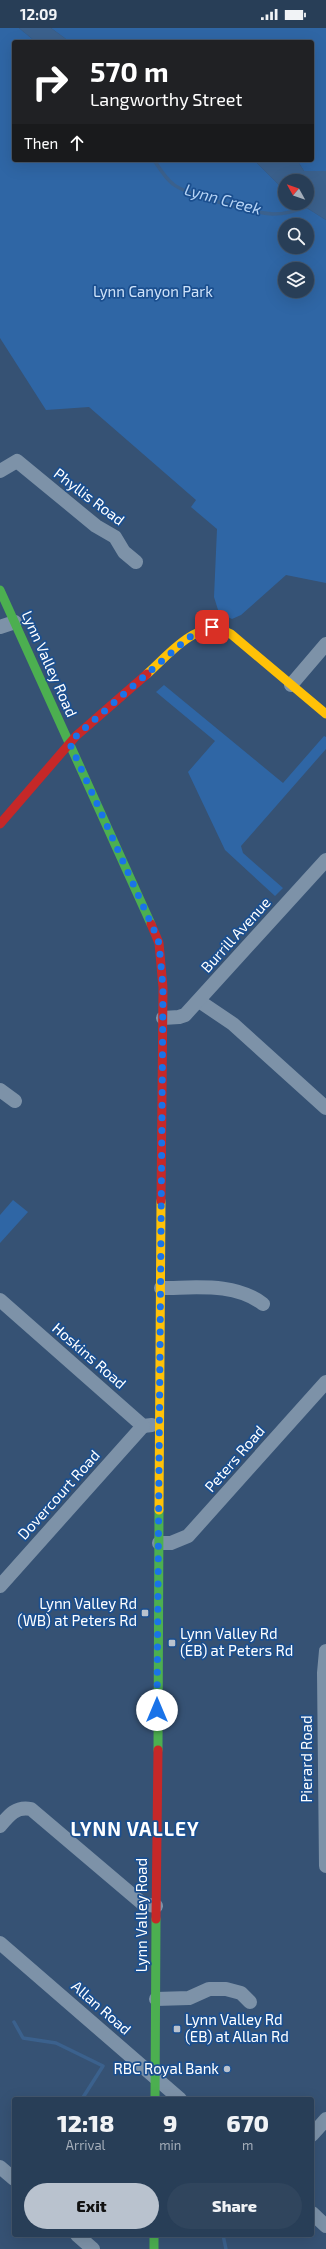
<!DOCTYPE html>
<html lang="en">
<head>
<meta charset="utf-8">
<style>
  :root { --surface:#283e57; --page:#30455d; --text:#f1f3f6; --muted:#a5aeba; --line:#44576d; --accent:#b9c2ce }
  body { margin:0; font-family:"Exo 2",sans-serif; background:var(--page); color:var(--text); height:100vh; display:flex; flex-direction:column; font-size:15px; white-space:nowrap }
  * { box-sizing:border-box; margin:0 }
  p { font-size:13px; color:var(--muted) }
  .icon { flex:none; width:22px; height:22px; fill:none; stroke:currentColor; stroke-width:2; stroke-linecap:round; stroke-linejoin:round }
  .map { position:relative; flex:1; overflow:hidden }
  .side { position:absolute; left:12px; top:2069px; width:302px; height:140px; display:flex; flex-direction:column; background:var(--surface); border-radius:4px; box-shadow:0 4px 16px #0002,0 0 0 1px var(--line) }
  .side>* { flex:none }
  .hud { position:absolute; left:12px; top:12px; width:302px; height:122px; border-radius:4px; box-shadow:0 4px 16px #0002,0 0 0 1px var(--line); background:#202124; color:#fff; overflow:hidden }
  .needle { width:26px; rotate:310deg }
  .buttons { position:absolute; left:278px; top:146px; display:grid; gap:8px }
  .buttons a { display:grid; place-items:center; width:36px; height:36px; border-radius:50%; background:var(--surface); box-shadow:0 4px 16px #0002,0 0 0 1px var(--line); font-size:20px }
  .pin { position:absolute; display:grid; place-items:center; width:34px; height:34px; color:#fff; margin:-17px; border-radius:8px; box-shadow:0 2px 6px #0006 }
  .me { position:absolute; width:44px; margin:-22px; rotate:0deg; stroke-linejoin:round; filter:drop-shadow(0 0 3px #0008) }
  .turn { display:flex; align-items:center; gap:14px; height:84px; padding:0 12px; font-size:18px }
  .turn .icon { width:52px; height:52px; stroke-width:2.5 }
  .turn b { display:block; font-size:28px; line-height:34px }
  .then { display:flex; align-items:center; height:38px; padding:0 12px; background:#0003; gap:8px; font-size:15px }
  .eta { display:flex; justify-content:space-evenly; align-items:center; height:68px; text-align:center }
  .eta b { font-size:24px; font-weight:800; line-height:28px }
  .cta { display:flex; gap:8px; margin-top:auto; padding:8px 12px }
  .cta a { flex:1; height:46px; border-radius:24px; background:var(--accent); color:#111; font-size:16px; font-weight:800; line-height:46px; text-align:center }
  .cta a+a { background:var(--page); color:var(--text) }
  .status { display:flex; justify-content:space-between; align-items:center; height:28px; padding:0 20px; background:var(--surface); direction:ltr }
  .status svg { height:11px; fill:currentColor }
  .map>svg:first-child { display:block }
  .green { fill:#2f66a5; fill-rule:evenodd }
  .water { fill:#3b618d }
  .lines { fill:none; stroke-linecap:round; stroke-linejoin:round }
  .stream { stroke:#3b618d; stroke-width:3.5 }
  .street { stroke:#7d92a8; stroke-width:14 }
  .fast { stroke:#4caf50; stroke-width:9 }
  .slow { stroke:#ffc107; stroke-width:9 }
  .jam { stroke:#c62828; stroke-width:9 }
  .route { stroke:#1a73e8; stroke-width:7; stroke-dasharray:0 12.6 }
  .poi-dot { fill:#b9c2ce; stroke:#1b4f8f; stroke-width:1.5 }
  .labels { text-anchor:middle; stroke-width:3.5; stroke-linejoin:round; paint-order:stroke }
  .park-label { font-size:15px; fill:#cfe3fa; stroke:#1b4f8f }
  .street-label { font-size:15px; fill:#fff; stroke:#1b4f8f }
  .poi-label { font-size:15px; fill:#fff; stroke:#1b4f8f; text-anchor:end }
  .water-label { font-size:16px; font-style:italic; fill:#b5d3f5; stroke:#1b4f8f }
  .district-label { font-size:19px; font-weight:bold; letter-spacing:1px; fill:#fff; stroke:#1b4f8f }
</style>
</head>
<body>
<div class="status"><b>12:09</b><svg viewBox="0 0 49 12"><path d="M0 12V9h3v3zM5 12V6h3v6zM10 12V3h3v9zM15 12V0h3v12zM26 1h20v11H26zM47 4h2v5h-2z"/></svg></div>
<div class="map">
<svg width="326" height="2221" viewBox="0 0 326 2221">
  <rect width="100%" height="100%" fill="#365274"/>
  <!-- green -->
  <g class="green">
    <path d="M0 0H19L36 14H14V132H254L285 163V175H299L326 192V555L286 547 241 587 232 591 219 585 214 569 217 501 191 479 196 472 89 379 46 382 0 310ZM285 197H307V219H285ZM285 241H307V263H285Z"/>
    <path d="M51 0H326V143H304L297 132H312V14H70Z"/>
    <path d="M164 657 283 755 324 708 326 709V721L241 818 243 825 283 860 275 868 225 822 188 744 215 713 156 664Z"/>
    <path d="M13 1172 28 1184 0 1215V1187Z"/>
  </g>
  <!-- water -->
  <g class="water">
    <path d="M19 0H51L70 14H36Z"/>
    <path d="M254 132H297L304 143H326V192L299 175H307V153H285V163Z"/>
  </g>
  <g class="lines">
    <!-- stream -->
    <g class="stream">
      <path d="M154 132C160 141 165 150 173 156 186 167 255 185 273 186 286 186 297 183 309 178"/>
      <path d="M14 1994 23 2010 56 2015 103 2038 82 2071"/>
      <path d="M223 2207 226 2221"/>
    </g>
    <!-- street -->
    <g class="street">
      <path d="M0 443 17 433 96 498 115 509 124 524 136 534"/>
      <path d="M0 599 15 594"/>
      <path d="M291 657 326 616"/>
      <path d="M199 973 233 996 326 1080"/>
      <path d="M163 990 179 989 185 987 326 832"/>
      <path d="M0 1062 15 1073"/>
      <path d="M161 1260C195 1260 234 1254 263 1276"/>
      <path d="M0 1272 143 1398 152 1397"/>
      <path d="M159 1515H171L188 1508 326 1354"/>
      <path d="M0 1558 143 1398"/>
      <path d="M326 1623 324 1645 326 1838"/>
      <path d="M0 1798C9 1787 16 1778 31 1781L143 1876 156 1878"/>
      <path d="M0 1915 180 2071"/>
      <path d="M156 1971 189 1970 209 1961H226L241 1965 250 1974"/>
      <path d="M312 2107 326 2091"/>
      <path d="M0 2139 14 2151"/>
      <path d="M312 2185 326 2198"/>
      <path d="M77 2207 93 2221"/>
    </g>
    <!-- fast -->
    <g class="fast">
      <path d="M0 562 151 896"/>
      <path d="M158 1722 159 1482"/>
      <path d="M155 2071 156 1891"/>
      <path d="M154 2207V2221"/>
    </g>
    <!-- slow -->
    <g class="slow">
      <path d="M147 646C170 626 198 588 231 606L326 686"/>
      <path d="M159 1482 161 1173"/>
    </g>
    <!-- jam -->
    <g class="jam">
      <path d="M0 796 76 708 147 646"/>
      <path d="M151 896 159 915 163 960 161 1173"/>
      <path d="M156 1891 158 1722"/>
    </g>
  </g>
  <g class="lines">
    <!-- route -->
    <path class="route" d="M157 1682 163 960 159 915 154 902 70 716 78 706 187 611 198 603 212 599"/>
  </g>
  <!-- markers -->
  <g class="poi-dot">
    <rect x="141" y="1581" width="8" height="8" rx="2"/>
    <rect x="168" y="1611" width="8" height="8" rx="2"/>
    <rect x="173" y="1997" width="8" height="8" rx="2"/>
    <circle cx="227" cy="2041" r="4"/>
  </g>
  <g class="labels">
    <!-- park labels -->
    <g class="park-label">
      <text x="153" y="269">Lynn Canyon Park</text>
    </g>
    <!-- street labels -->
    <g class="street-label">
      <text transform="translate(89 469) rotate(37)" y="5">Phyllis Road</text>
      <text transform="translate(49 636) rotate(66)" y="5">Lynn Valley Road</text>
      <text transform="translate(236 907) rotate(-48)" y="5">Burrill Avenue</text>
      <text transform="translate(89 1328) rotate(41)" y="5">Hoskins Road</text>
      <text transform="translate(235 1431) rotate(-49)" y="5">Peters Road</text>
      <text transform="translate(59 1467) rotate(-48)" y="5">Dovercourt Road</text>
      <text transform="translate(307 1731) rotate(-90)" y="5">Pierard Road</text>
      <text transform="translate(142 1887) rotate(-90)" y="5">Lynn Valley Road</text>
      <text transform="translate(101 1980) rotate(41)" y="5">Allan Road</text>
    </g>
    <!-- poi labels -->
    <g class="poi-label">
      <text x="137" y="1581">Lynn Valley Rd<tspan x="137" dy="17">(WB) at Peters Rd</tspan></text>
      <text x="180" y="1611" text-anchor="start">Lynn Valley Rd<tspan x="180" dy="17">(EB) at Peters Rd</tspan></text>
      <text x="185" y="1997" text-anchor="start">Lynn Valley Rd<tspan x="185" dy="17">(EB) at Allan Rd</tspan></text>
      <text x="219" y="2046">RBC Royal Bank</text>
    </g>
    <!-- water labels -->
    <g class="water-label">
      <text transform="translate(223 171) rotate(15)" y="6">Lynn Creek</text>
    </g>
    <!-- district labels -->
    <g class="district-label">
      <text x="135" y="1808">LYNN VALLEY</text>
    </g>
  </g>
</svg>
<div class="buttons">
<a><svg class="needle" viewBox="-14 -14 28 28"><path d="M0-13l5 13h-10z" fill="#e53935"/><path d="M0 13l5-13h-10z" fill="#a5aeba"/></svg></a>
<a><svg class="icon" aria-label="search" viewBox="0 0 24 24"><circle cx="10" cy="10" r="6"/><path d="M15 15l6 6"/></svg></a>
<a><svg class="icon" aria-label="layers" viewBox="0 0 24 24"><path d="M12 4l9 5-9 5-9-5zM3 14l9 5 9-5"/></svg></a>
</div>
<div class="pin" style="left:212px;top:599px;background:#d93025"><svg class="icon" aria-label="arrive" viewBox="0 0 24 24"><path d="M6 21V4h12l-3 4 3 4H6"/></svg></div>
<svg class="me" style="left:157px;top:1682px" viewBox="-20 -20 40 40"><circle r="19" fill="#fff"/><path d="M0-13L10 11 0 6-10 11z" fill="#1a73e8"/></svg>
<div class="hud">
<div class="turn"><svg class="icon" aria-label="right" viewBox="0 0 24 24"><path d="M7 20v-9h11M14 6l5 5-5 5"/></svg><div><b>570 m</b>Langworthy Street</div></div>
<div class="then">Then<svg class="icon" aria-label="ahead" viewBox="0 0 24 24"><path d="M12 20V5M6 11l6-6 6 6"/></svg></div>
</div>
<section class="side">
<div class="eta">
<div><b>12:18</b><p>Arrival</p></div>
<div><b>9</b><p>min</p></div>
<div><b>670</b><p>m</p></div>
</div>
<div class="cta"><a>Exit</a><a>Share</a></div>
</section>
</div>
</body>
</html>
